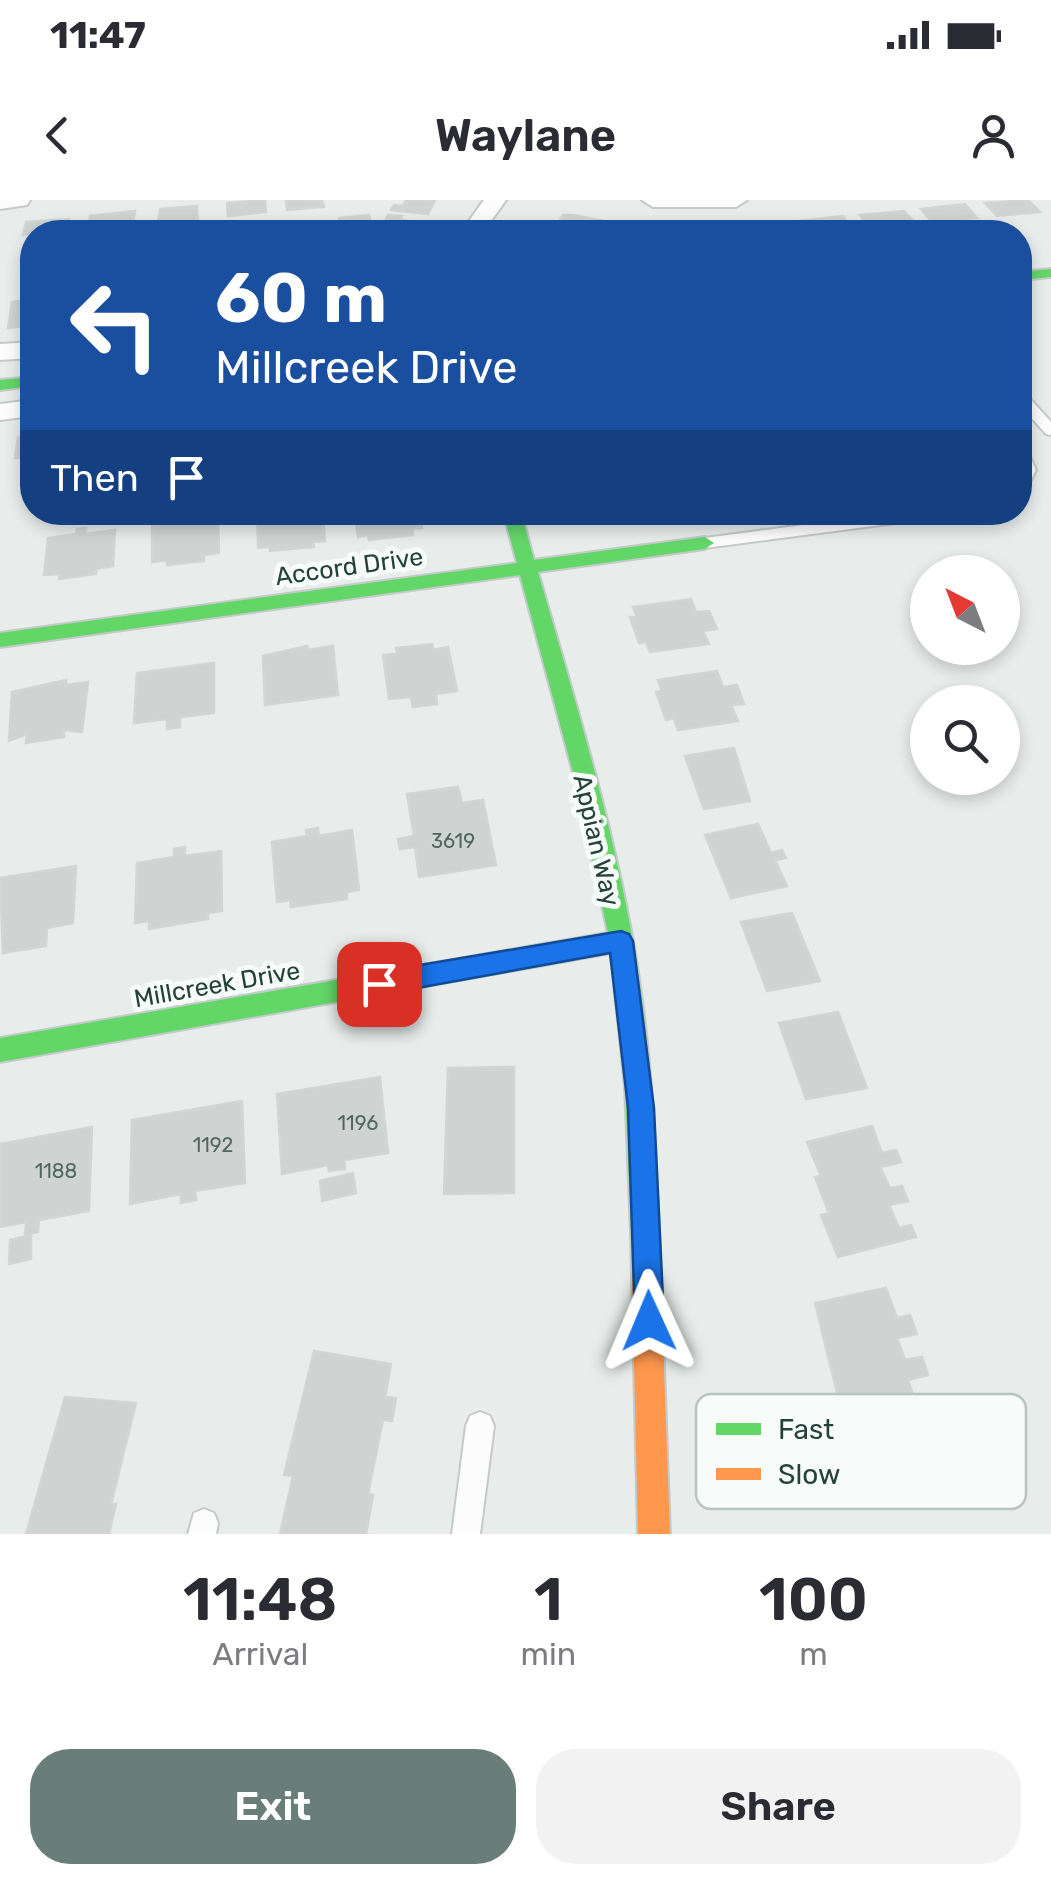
<!DOCTYPE html>
<html lang="en">
<head>
<meta charset="utf-8">
<style>
  :root { --surface:#fff; --page:#f2f2f3; --text:#2b2b33; --muted:#7c7c81; --accent:#697e78 }
  body { margin:0; font-family:Rubik,sans-serif; background:var(--page); color:var(--text); height:100vh; display:flex; flex-direction:column; font-size:38px; white-space:nowrap }
  * { box-sizing:border-box; margin:0 }
  p { font-size:32px; color:var(--muted) }
  .icon { flex:none; width:55px; height:55px; fill:none; stroke:currentColor; stroke-width:2; stroke-linecap:round; stroke-linejoin:round }
  .map { position:relative; height:1334px; overflow:hidden }
  .panel { display:flex; flex-direction:column; background:var(--surface); flex:1 }
  .panel>* { flex:none }
  .banner { position:absolute; left:20px; top:20px; width:1012px; height:305px; border-radius:40px; box-shadow:0 5px 15px #0003; background:#1a4fa0; color:#fff; overflow:hidden }
  .needle { width:65px; rotate:318deg }
  .buttons { position:absolute; left:910px; top:355px; display:grid; gap:20px }
  .buttons a { display:grid; place-items:center; width:110px; height:110px; border-radius:50%; background:var(--surface); box-shadow:0 5px 15px #0003; font-size:50px }
  .pin { position:absolute; display:grid; place-items:center; width:85px; height:85px; color:#fff; margin:-42px; border-radius:20px; box-shadow:0 5px 15px #0006 }
  .me { position:absolute; width:110px; margin:-55px; rotate:359deg; stroke-linejoin:round; filter:drop-shadow(0 0 8px #0008) }
  .turn { display:flex; align-items:center; gap:35px; height:210px; padding:0 30px; font-size:45px }
  .turn .icon { width:130px; height:130px; stroke-width:2.5 }
  .turn b { display:block; font-size:70px; line-height:85px }
  .then { display:flex; align-items:center; height:95px; padding:0 30px; background:#0003; gap:20px; font-size:38px }
  .eta { display:flex; justify-content:space-evenly; align-items:center; height:170px; text-align:center }
  .eta b { font-size:60px; font-weight:600; line-height:70px }
  .primary-button { display:flex; gap:20px; margin-top:auto; padding:20px 30px }
  .primary-button a { flex:1; height:115px; border-radius:40px; background:var(--accent); color:#fff; font-size:40px; font-weight:600; line-height:115px; text-align:center }
  .primary-button a+a { background:var(--page); color:var(--text) }
  .status { display:flex; justify-content:space-between; align-items:center; height:70px; padding:0 50px; background:var(--surface); direction:ltr }
  .status svg { height:28px; fill:currentColor }
  header { display:flex; justify-content:space-between; align-items:center; height:130px; padding:0 30px; background:var(--surface); font-size:45px; font-weight:600 }
  .map>svg:first-child { display:block }
  .building { fill:#cfd4d2; stroke:#d1d6d4; stroke-width:2.5 }
  .lines { fill:none; stroke-linecap:round; stroke-linejoin:round }
  .lane-casing { stroke:#c5cac8; stroke-width:4 }
  .street-casing { stroke:#c5cac8; stroke-width:4 }
  .fast-casing { stroke:#c3cbc8; stroke-width:4 }
  .slow-casing { stroke:#c3cbc8; stroke-width:4 }
  .lane { fill:#fcfcfc; fill-rule:evenodd }
  .street { fill:#fcfcfc; fill-rule:evenodd }
  .fast { fill:#63d668; fill-rule:evenodd }
  .slow { fill:#ff974d; fill-rule:evenodd }
  .route { fill:#1a73e8; stroke:#114b97; stroke-width:2.5 }
  .labels { text-anchor:middle; stroke-width:10; stroke-linejoin:round; paint-order:stroke }
  .number-label { font-size:20px; fill:#506761 }
  .street-label { font-size:25px; fill:#24423a; stroke:#f7fbf9 }
  .key { fill:#f7fbf9; stroke:#b8c4c0; stroke-width:2.5 }
  .key-label { font-size:28px; fill:#24423a }
</style>
</head>
<body>
<div class="status"><b>11:47</b><svg viewBox="0 0 49 12"><path d="M0 12V9h3v3zM5 12V6h3v6zM10 12V3h3v9zM15 12V0h3v12zM26 1h20v11H26zM47 4h2v5h-2z"/></svg></div>
<header><svg class="icon" aria-label="back" viewBox="0 0 24 24"><path d="M15 5l-7 7 7 7"/></svg>Waylane<svg class="icon" aria-label="person" viewBox="0 0 24 24"><circle cx="12" cy="8" r="4"/><path d="M4 21q1-7 8-7t8 7"/></svg></header>
<div class="map">
<svg width="1051" height="1334" viewBox="0 0 1051 1334">
  <rect width="100%" height="100%" fill="#e8edeb"/>
  <!-- building -->
  <g class="building">
    <path d="M265 0 266 12 228 16 227 3Z"/>
    <path d="M286 0H322L324 7 287 10Z"/>
    <path d="M406 0H435L428 14 391 10 394 5 403 6Z"/>
    <path d="M1028 0 1040 12 997 16 985 3Z"/>
    <path d="M965 4 977 18 932 22 921 9Z"/>
    <path d="M197 6 198 20 158 23 160 9Z"/>
    <path d="M135 11 132 30H88L90 16Z"/>
    <path d="M904 11 916 24 871 29 860 15Z"/>
    <path d="M369 15 373 30 342 32 339 18Z"/>
    <path d="M388 15 402 16 400 20 421 22 416 32H380Z"/>
    <path d="M563 15H573L603 21 597 32 555 28Z"/>
    <path d="M843 16 853 30 807 32 798 21Z"/>
    <path d="M69 19 67 32 23 35 26 22Z"/>
    <path d="M234 21 235 32H210V23Z"/>
    <path d="M776 22 784 32H736L732 26Z"/>
    <path d="M661 25H709V29H721L722 32H663Z"/>
    <path d="M32 100V125L8 128 12 102Z"/>
    <path d="M32 236V256L15 258 18 237Z"/>
    <path d="M323 312 325 341 313 342 314 347 270 351V347L258 348 257 313Z"/>
    <path d="M354 312H419L422 328 412 329 413 335 369 340 368 335 358 337Z"/>
    <path d="M190 315V321L218 317 219 353 204 355V361L167 365V360L152 362V326L180 322V316Z"/>
    <path d="M86 328 85 334 115 330 113 366 96 369V374L59 379 60 374 44 375 48 338 76 334 77 329Z"/>
    <path d="M691 399 696 412 709 411 717 429 703 431 709 444 650 452 646 442 639 443 630 417H637L633 407Z"/>
    <path d="M432 444 433 450 448 447 457 491 436 494 437 504 413 507 411 497 389 499 383 455 397 454 396 448Z"/>
    <path d="M307 446 308 450 333 446 338 495 265 505 263 456Z"/>
    <path d="M214 463V513L180 517V527L167 529V519L134 523 137 473Z"/>
    <path d="M717 471 723 487 737 485 744 504 731 505 738 521 678 530 674 518 666 520 656 492 662 491 658 480Z"/>
    <path d="M66 480V485L88 482 82 532 64 530V537L26 543 27 534 9 541 12 492Z"/>
    <path d="M734 548 750 601 704 609 685 556Z"/>
    <path d="M458 587 462 603 483 600 496 665 419 677 415 647 400 649 398 639 414 636 407 594Z"/>
    <path d="M758 624 771 653 782 650 786 658 775 660 787 686 731 698 705 635Z"/>
    <path d="M318 628 319 636 352 630 359 690 347 692V699L291 707 290 700 277 702 272 642 307 636 306 630Z"/>
    <path d="M185 647V656L221 651 222 711 208 713V719L149 729V721L135 723 137 663 174 657V649Z"/>
    <path d="M76 666 73 723 47 728 46 746 3 753 0 678Z"/>
    <path d="M792 713 820 781 767 791 741 722Z"/>
    <path d="M838 812 867 888 806 899 779 823Z"/>
    <path d="M514 867V993L444 994 448 868Z"/>
    <path d="M380 877 388 953 344 960 345 969 329 971 328 965 282 974 277 894Z"/>
    <path d="M242 901 245 983 195 991 196 1000 181 1003V994L130 1004 132 920Z"/>
    <path d="M872 926 882 953 896 950 901 962 880 967 890 988 902 986 908 1001 889 1005 899 1028 911 1025 916 1037 838 1057 821 1015 829 1013 815 977 821 976 807 942Z"/>
    <path d="M92 927 89 1011 39 1020 38 1032 25 1035 26 1022 0 1027V944Z"/>
    <path d="M353 973 356 993 322 1001 320 981Z"/>
    <path d="M31 1035V1059L9 1064 10 1040Z"/>
    <path d="M886 1088 897 1118 910 1115 917 1134 897 1138 905 1160 922 1157 928 1175 908 1180 918 1208 932 1205 937 1220 916 1225 926 1253 943 1249 949 1268 857 1290 841 1239 848 1237 815 1103Z"/>
    <path d="M314 1151 391 1164 385 1197 396 1198 392 1221 383 1220 368 1294 373 1295 366 1334H280L293 1276 284 1275Z"/>
    <path d="M65 1197 136 1203 111 1304H116L109 1334H26Z"/>
  </g>
  <g class="lines">
    <defs>
      <g id="lane">
        <path d="M1020 192 1025 193 1051 222V235L1046 234 1020 205Z"/>
        <path d="M1020 246 1027 250 1036 270 1025 293 1020 295Z"/>
        <path d="M900 312H949L942 317 705 348 697 343 705 338Z"/>
        <path d="M480 1212 490 1216 494 1226 480 1334H452L466 1226 470 1216Z"/>
        <path d="M204 1309 214 1313 218 1323 216 1334H188L194 1313Z"/>
      </g>
      <g id="street">
        <path d="M0 0H30L27 5 0 9Z"/>
        <path d="M484 0H506L483 32H461Z"/>
        <path d="M642 0H747L736 7H653Z"/>
        <path d="M32 142V158L0 160V144Z"/>
        <path d="M32 200V216L0 220V204Z"/>
      </g>
      <g id="fast">
        <path d="M1051 69V77L1020 80V72Z"/>
        <path d="M32 177V186L0 190V180Z"/>
        <path d="M503 312H521L534 360 705 337 714 343 705 349 538 372C573 494 611 617 633 742 650 837 655 934 659 1031L655 1041 645 1045 635 1041 631 1031 625 886 611 753 0 862V838L608 733 575 580 520 375 0 447V433L517 363Z"/>
      </g>
      <path id="slow" d="M645 1017 655 1021 659 1031 670 1334H638L631 1031 635 1021Z"/>
    </defs>
    <!-- lane casing -->
    <use href="#lane" class="lane-casing"/>
    <!-- street casing -->
    <use href="#street" class="street-casing"/>
    <!-- fast casing -->
    <use href="#fast" class="fast-casing"/>
    <!-- slow casing -->
    <use href="#slow" class="slow-casing"/>
    <!-- lane -->
    <use href="#lane" class="lane"/>
    <!-- street -->
    <use href="#street" class="street"/>
    <!-- fast -->
    <use href="#fast" class="fast"/>
    <!-- slow -->
    <use href="#slow" class="slow"/>
  </g>
  <!-- route -->
  <path class="route" d="M621 731 629 734 633 741 654 908 664 1121 660 1131 649 1135 639 1131 635 1121 628 908 610 753 379 795 370 791 367 784 370 776 379 772Z"/>
  <g class="labels">
    <!-- number labels -->
    <g class="number-label">
      <text x="453" y="648">3619</text>
      <text x="358" y="930">1196</text>
      <text x="213" y="952">1192</text>
      <text x="56" y="978">1188</text>
    </g>
    <!-- street labels -->
    <g class="street-label">
      <text transform="translate(349 366) rotate(-8)" y="9">Accord Drive</text>
      <text transform="translate(597 640) rotate(77)" y="9">Appian Way</text>
      <text transform="translate(217 784) rotate(-10)" y="9">Millcreek Drive</text>
    </g>
  </g>
  <!-- legend -->
  <rect x="696" y="1194" width="330" height="115" rx="15" class="key"/>
  <rect x="716" y="1223" width="45" height="12" fill="#63d668"/>
  <rect x="716" y="1268" width="45" height="12" fill="#ff974d"/>
  <g class="key-label">
    <text x="778" y="1239">Fast</text>
    <text x="778" y="1284">Slow</text>
  </g>
</svg>
<div class="buttons">
<a><svg class="needle" viewBox="-14 -14 28 28"><path d="M0-13l5 13h-10z" fill="#e53935"/><path d="M0 13l5-13h-10z" fill="#7c7c81"/></svg></a>
<a><svg class="icon" aria-label="search" viewBox="0 0 24 24"><circle cx="10" cy="10" r="6"/><path d="M15 15l6 6"/></svg></a>
</div>
<div class="pin" style="left:379px;top:784px;background:#d93025"><svg class="icon" aria-label="arrive" viewBox="0 0 24 24"><path d="M6 21V4h12l-3 4 3 4H6"/></svg></div>
<svg class="me" style="left:649px;top:1121px" viewBox="-20 -20 40 40"><path d="M0-17L14 15 0 8-14 15z" fill="#1a73e8" stroke="#fff" stroke-width="4"/></svg>
<div class="banner">
<div class="turn"><svg class="icon" aria-label="left" viewBox="0 0 24 24"><path d="M17 20v-9H6M10 6l-5 5 5 5"/></svg><div><b>60 m</b>Millcreek Drive</div></div>
<div class="then">Then<svg class="icon" aria-label="arrive" viewBox="0 0 24 24"><path d="M6 21V4h12l-3 4 3 4H6"/></svg></div>
</div>
</div>
<section class="panel">
<div class="eta">
<div><b>11:48</b><p>Arrival</p></div>
<div><b>1</b><p>min</p></div>
<div><b>100</b><p>m</p></div>
</div>
<div class="primary-button"><a>Exit</a><a>Share</a></div>
</section>
</body>
</html>
